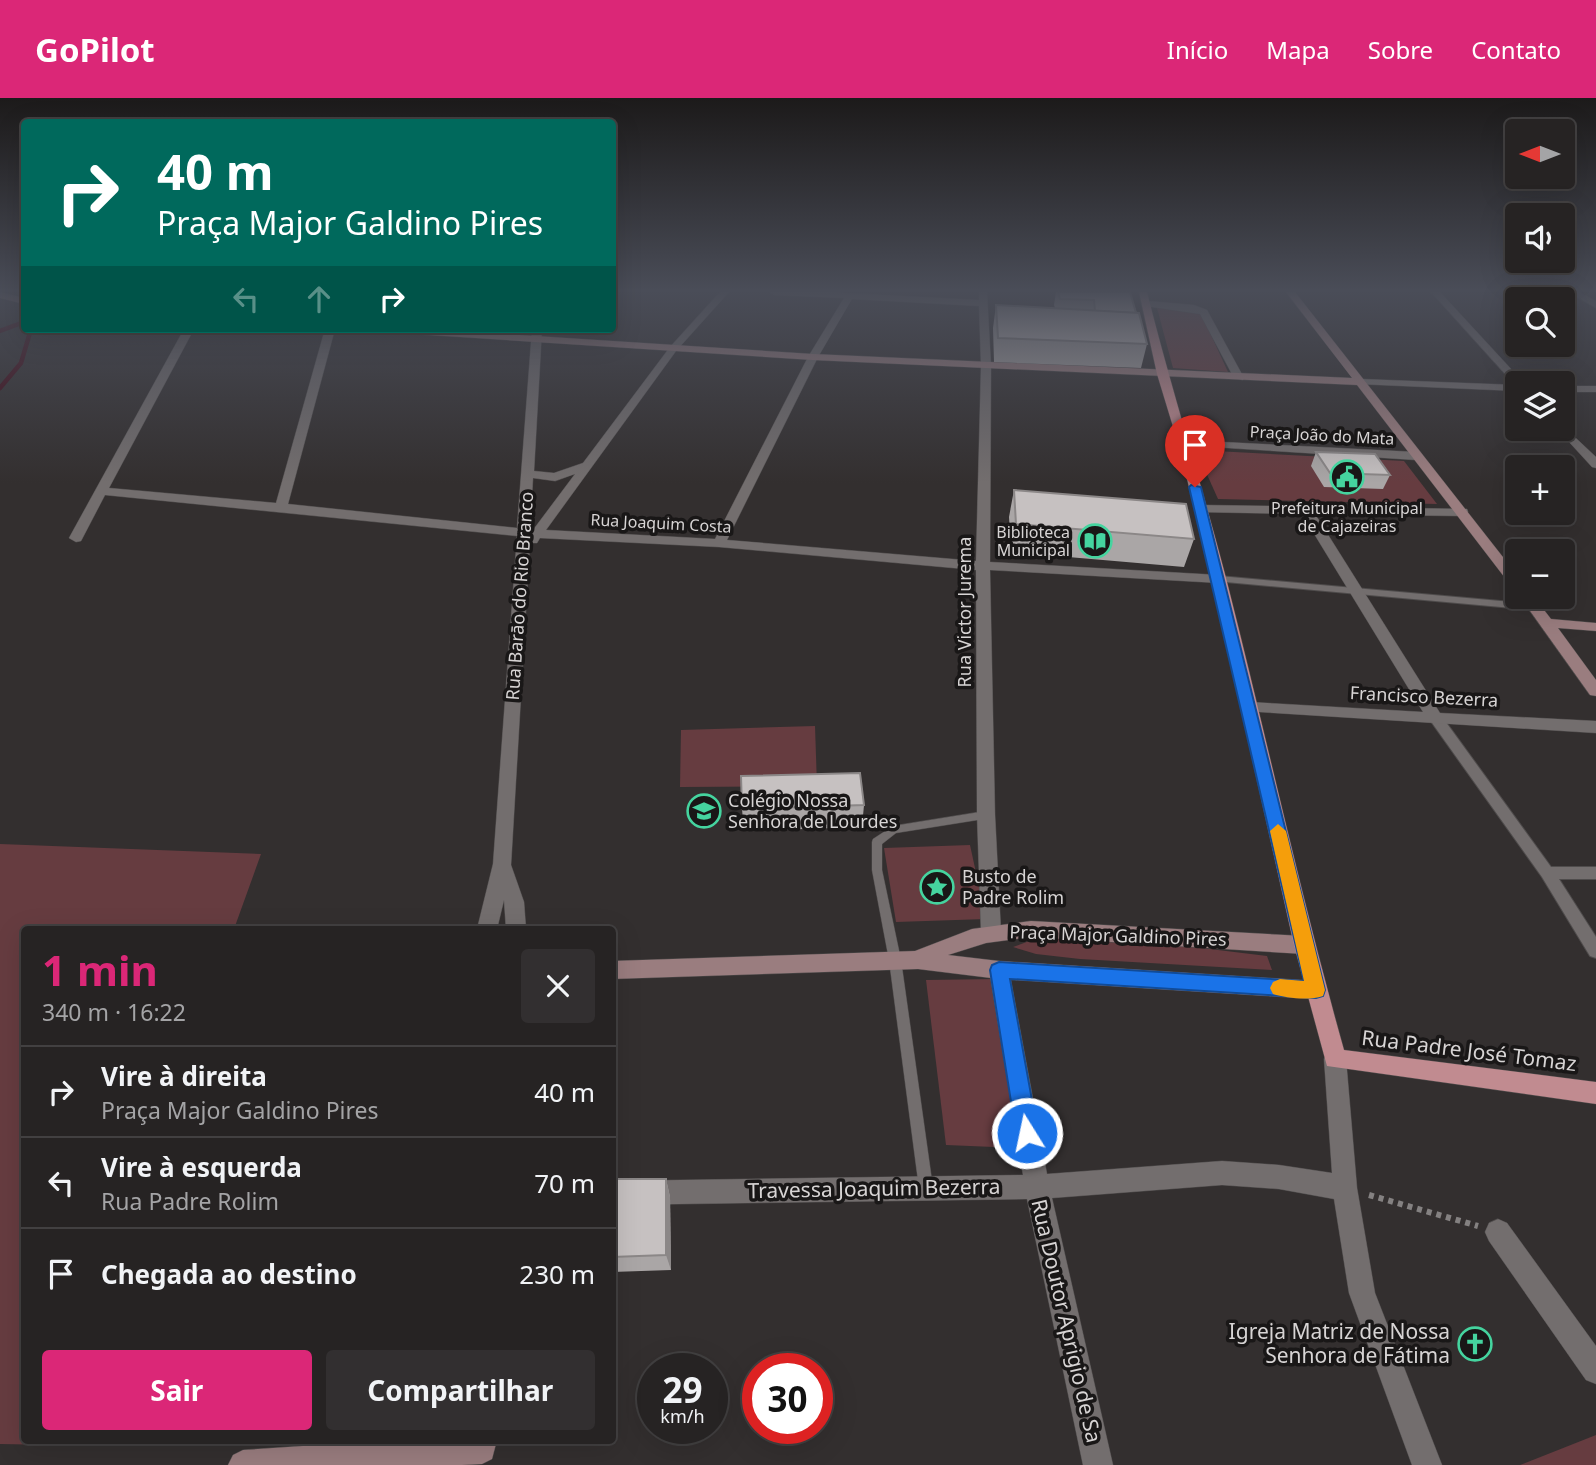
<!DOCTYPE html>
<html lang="pt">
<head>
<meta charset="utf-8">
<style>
  :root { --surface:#262323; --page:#322f30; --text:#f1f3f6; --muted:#a4a4a6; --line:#424041; --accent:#db2777 }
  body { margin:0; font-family:"Noto Sans",sans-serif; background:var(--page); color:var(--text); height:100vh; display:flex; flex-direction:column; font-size:26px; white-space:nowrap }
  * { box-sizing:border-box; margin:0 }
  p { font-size:23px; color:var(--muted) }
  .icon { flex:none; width:38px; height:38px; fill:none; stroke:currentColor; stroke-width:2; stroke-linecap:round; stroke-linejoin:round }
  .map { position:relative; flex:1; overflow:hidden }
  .details { position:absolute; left:21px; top:828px; width:595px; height:518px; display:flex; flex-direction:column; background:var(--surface); border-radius:7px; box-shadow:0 7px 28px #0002,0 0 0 2px var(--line) }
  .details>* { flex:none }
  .banner { position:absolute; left:21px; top:21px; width:595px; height:214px; border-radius:7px; box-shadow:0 7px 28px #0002,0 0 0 2px var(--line); background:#00695c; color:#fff; overflow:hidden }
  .needle { width:46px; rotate:270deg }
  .controls { position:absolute; left:1505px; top:21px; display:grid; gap:14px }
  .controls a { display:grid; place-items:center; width:70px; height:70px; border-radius:7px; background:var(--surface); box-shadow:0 7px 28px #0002,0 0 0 2px var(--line); font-size:35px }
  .speed { position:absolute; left:637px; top:1255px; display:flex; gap:14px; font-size:35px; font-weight:700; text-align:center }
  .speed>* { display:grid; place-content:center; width:91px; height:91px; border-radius:50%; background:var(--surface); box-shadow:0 7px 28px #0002,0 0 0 2px var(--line); line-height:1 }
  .speed small { font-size:18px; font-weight:400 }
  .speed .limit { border:10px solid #d22; background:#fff; color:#111 }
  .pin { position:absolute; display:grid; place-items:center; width:60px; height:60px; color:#fff; margin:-72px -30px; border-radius:50% 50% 50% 0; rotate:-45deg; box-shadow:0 0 7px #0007 }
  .pin .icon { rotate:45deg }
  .me { position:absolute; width:77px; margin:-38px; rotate:350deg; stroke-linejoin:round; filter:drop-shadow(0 0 5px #0008) }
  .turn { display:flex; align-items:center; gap:24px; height:147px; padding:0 21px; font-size:32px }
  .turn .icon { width:91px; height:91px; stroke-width:2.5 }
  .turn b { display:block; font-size:49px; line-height:60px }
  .lanes { display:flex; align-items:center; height:66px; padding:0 21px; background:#0003; justify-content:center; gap:35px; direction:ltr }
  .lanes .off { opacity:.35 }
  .round { display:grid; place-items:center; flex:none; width:74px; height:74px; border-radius:7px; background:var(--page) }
  .summary { display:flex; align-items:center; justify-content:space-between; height:119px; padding:0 21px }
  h1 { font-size:42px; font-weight:700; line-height:52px; color:var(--accent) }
  .action { display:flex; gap:14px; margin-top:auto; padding:14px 21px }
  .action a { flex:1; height:80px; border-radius:7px; background:var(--accent); color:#fff; font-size:28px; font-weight:700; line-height:80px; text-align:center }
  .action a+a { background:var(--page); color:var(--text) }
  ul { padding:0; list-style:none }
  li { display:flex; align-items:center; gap:21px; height:91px; padding:0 21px; border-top:2px solid var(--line) }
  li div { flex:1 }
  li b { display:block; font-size:26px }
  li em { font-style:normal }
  header { display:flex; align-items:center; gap:42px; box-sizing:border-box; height:98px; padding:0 35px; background:var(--accent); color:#fff }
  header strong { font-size:33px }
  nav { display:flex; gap:38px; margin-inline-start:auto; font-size:24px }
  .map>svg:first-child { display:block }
  .green { fill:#663c40 }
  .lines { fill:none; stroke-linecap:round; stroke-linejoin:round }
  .stream { stroke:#410412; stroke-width:4.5 }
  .service-casing { stroke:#4f4c4c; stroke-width:1 }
  .pedestrian-casing { stroke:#4f4c4c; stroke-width:2 }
  .minor-casing { stroke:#4f4c4c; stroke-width:1 }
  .tertiary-casing { stroke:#4f4c4c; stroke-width:1 }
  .secondary-casing { stroke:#4f4c4c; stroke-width:1 }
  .primary-casing { stroke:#4f4c4c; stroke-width:1 }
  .path { stroke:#848181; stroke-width:6; stroke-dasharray:5 5; stroke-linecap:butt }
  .service { fill:#736e6e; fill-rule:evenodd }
  .pedestrian { fill:#736e6e; fill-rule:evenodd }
  .minor { fill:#736e6e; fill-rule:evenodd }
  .tertiary { fill:#736e6e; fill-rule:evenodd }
  .secondary { fill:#9a7d7f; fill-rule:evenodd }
  .primary { fill:#c18b90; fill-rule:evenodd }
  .wall { fill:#aaa6a6 }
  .shaded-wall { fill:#8b8787 }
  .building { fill:#c6c1c1; stroke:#8b8787; stroke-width:2 }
  .route { fill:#1a73e8; stroke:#114b97; stroke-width:2 }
  .slow { fill:#f59e0b }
  .labels { text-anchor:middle; stroke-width:7; stroke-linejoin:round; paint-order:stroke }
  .far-street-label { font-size:16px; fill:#d7d4d4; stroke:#191717 }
  .far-poi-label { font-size:16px; fill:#d7d4d4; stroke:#191717 }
  .street-label { font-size:18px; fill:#d7d4d4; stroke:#191717 }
  .poi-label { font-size:18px; fill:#d7d4d4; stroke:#191717; text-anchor:start }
  .near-street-label { font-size:21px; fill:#d7d4d4; stroke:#191717 }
  .near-poi-label { font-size:21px; fill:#d7d4d4; stroke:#191717; text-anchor:end }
</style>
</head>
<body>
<header>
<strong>GoPilot</strong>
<nav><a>Início</a><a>Mapa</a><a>Sobre</a><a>Contato</a></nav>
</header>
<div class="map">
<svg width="1596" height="1367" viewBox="0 0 1596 1367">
  <rect width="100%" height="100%" fill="#332f2f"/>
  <!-- green -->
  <g class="green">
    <path d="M1157 210 1199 211 1228 274 1173 270Z"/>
    <path d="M1196 352 1404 363 1437 406 1218 401Z"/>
    <path d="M815 628 817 688 680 689 681 632Z"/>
    <path d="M0 746 261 756 234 831H24V1342H116L55 1347 0 1346Z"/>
    <path d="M970 747 986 821 896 824 884 750Z"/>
    <path d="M1045 837 1120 840 1267 858 1272 872 1080 861 1036 856 1013 849Z"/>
    <path d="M997 881 1020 1050 946 1047 926 882Z"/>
    <path d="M1596 1337V1367H1520Z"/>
  </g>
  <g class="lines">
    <!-- stream -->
    <g class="stream">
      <path d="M0 233 24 224"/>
      <path d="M0 290 21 265 31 231"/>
    </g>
    <defs>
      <path id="service" d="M986 713 990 714 991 717 990 720 896 735 882 746V772L901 862 933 1090 931 1095 926 1097 921 1095 919 1090 889 862 872 772V744L873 741 893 728Z"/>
      <g id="pedestrian">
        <path d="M1219 478 1535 506 1541 509 1535 512 1215 483 1213 481Z"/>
        <path d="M1435 615 1440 616 1551 769H1596V781H1559L1596 839V860L1590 858 1542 779 1430 622 1428 619Z"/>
      </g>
      <g id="minor">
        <path d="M720 194H729L676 253 546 432 715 441 808 259 844 200 774 197 770 194H827L979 202V194H987L991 268 990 464 1219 477 1226 481 1219 485 990 472 995 717 1001 834 998 840 991 842 984 840 981 834 977 717 976 472 719 449 540 440 537 445H530L511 767 524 804 526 831H506L504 802 497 831H477L493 766 517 438 105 397 81 443 76 444 69 440 184 231H194L109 390 276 405 325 231H335L288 406 517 430 532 231H542L534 373 554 375 583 365 670 249ZM852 201 979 208 981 268 976 463 727 442 818 259ZM575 376 533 432 530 431 533 380 555 383Z"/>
        <path d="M1431 194H1440L1524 285 1515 287Z"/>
        <path d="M1568 194H1579L1596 203V210Z"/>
        <path d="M1148 203 1194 207 1207 212 1244 280 1243 282 1234 280 1200 216 1145 208V204Z"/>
        <path d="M1563 328 1596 359V370L1592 369 1559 333 1558 331H1563Z"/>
        <path d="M1184 342 1416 354 1422 358 1416 362 1180 347V343Z"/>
        <path d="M1201 407 1467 411 1468 414 1462 418 1315 416 1440 615 1596 623V635L1243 613 1241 609 1249 604 1423 614 1302 416 1197 414 1195 411Z"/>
        <path d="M999 863 1006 866 1009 872 1047 1076 1222 1063 1279 1067 1332 1075 1324 961 1327 954 1335 951 1343 954 1346 961 1357 1090 1375 1195 1442 1367H1412L1349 1195 1334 1101 1279 1091 1222 1087 1052 1100 1113 1367H1083L1027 1101 612 1107V1083L1023 1077 989 872 992 866Z"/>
        <path d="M1498 1121 1507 1125 1596 1248V1286L1586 1282 1489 1143 1485 1134 1489 1125Z"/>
      </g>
      <g id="tertiary">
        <path d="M1361 281 1517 287V293L1357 286V282Z"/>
        <rect x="1563" y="288" width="33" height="6"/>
      </g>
      <g id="secondary">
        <path d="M0 194 24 200V206L0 200Z"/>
        <path d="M1286 194H1295L1517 477V490L1512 489 1357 287 813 262 383 234 378 231H427L813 256 1352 280Z"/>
        <path d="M1520 499H1534L1551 521 1596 525V533L1558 530 1596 582V598L1590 597Z"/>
        <path d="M1031 823 1304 838 1311 841 1314 847 1311 853 1304 856 1031 839 986 845 948 857 999 863 1316 883 1323 885 1327 892 1323 899 1316 901 999 881 918 871 612 881V863L915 853 972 831Z"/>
        <path d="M393 1342H497L492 1361 482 1366 462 1367H228L233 1357 243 1352Z"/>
      </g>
      <path id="primary" d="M1139 194H1147C1171 290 1201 384 1226 480 1266 637 1300 796 1344 952L1596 984V1006L1327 968 1294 847 1212 481 1178 345 1157 276Z"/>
    </defs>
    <!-- service casing -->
    <use href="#service" class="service-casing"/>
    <!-- pedestrian casing -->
    <use href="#pedestrian" class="pedestrian-casing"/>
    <!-- minor casing -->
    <use href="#minor" class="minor-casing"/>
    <!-- tertiary casing -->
    <use href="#tertiary" class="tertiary-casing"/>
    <!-- secondary casing -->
    <use href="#secondary" class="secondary-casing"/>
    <!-- primary casing -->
    <use href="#primary" class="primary-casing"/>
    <!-- path -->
    <path class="path" d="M1369 1097 1478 1128"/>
    <!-- service -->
    <use href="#service" class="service"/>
    <!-- pedestrian -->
    <use href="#pedestrian" class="pedestrian"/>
    <!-- minor -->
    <use href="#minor" class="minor"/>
    <!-- tertiary -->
    <use href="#tertiary" class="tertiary"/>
    <!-- secondary -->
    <use href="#secondary" class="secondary"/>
    <!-- primary -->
    <use href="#primary" class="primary"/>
  </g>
  <!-- wall -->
  <g class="wall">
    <path d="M1056 194H1130L1147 246 1141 270 994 264 993 230 996 207 1055 210 1054 207Z"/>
    <path d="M1316 354 1390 377 1383 391 1324 389 1311 368Z"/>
    <path d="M1014 392 1194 441 1184 469 1011 454 1009 419Z"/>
    <path d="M864 707 862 729 744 733 742 711Z"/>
    <path d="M612 1081H666L670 1099 671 1172 612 1174Z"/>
  </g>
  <!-- shaded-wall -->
  <path class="shaded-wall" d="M666 1081 670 1099 671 1172 666 1157Z"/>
  <!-- building -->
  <g class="building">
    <path d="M1058 194H1130L1136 215 1095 213 1094 202 1060 201Z"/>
    <path d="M996 207 1139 215 1147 246 998 240Z"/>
    <path d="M1316 354 1375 356 1390 377 1330 375Z"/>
    <path d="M1014 392 1186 406 1194 441 1016 426Z"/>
    <path d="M860 675 864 707 742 711 741 678Z"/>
    <path d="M612 1081H666V1157L612 1159Z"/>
  </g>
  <!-- sky -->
  <linearGradient id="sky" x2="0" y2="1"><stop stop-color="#1c1a1a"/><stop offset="0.5" stop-color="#4a4d58"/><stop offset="1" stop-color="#4a4d58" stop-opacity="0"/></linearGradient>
  <rect width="1596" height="385" fill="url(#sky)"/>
  <!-- route -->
  <path class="route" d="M1191 387 1201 389 1325 892 1323 898 1316 900 1010 881 1038 1035 1035 1042 1027 1045 1020 1042 1016 1035 990 872 992 867 999 864 1304 883 1189 389Z"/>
  <!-- slow -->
  <path class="slow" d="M1278 726 1286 733 1325 892 1323 898C1309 903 1286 900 1273 896L1270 890 1273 884 1280 881 1304 883 1270 733Z"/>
  <!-- icons -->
  <defs>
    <symbol id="civic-ring" viewBox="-11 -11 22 22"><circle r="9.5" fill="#191717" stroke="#45d49f" stroke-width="1.5"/><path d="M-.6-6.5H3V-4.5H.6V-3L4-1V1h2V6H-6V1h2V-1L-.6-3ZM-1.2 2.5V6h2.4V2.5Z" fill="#45d49f"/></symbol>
    <symbol id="library-ring" viewBox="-11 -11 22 22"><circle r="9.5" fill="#191717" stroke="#45d49f" stroke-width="1.5"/><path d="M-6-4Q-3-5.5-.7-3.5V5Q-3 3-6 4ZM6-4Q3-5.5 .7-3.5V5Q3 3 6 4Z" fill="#45d49f"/></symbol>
    <symbol id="university-ring" viewBox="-11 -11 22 22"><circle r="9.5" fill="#191717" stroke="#45d49f" stroke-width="1.5"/><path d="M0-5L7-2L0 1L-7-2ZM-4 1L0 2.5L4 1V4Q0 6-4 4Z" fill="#45d49f"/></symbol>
    <symbol id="sight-ring" viewBox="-11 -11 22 22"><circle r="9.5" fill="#191717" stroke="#45d49f" stroke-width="1.5"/><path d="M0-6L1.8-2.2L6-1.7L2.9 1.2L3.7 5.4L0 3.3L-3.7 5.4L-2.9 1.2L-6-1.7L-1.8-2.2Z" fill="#45d49f"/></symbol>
    <symbol id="church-ring" viewBox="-11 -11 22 22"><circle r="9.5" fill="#191717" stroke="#45d49f" stroke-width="1.5"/><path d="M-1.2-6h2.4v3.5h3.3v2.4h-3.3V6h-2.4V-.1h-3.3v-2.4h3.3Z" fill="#45d49f"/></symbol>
  </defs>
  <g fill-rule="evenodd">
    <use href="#civic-ring" x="1328" y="360" width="38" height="38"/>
    <use href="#library-ring" x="1076" y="424" width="38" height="38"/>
    <use href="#university-ring" x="685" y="694" width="38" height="38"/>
    <use href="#sight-ring" x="918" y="770" width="38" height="38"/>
    <use href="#church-ring" x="1456" y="1227" width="38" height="38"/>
  </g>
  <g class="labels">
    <!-- far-street labels -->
    <g class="far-street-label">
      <text transform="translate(1322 337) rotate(3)" y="6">Praça João do Mata</text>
      <text transform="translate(661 425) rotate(3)" y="6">Rua Joaquim Costa</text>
    </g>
    <!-- far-poi labels -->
    <g class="far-poi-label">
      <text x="1347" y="416">Prefeitura Municipal<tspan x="1347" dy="18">de Cajazeiras</tspan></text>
      <text x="1070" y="440" text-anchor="end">Biblioteca<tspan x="1070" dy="18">Municipal</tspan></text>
    </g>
    <!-- street labels -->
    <g class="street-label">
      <text transform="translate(520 498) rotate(-86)" y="6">Rua Barāo do Rio Branco</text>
      <text transform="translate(965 514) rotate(-90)" y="6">Rua Victor Jurema</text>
      <text transform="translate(1424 599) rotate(3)" y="6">Francisco Bezerra</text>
      <text transform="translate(1118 838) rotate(2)" y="6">Praça Major Galdino Pires</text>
    </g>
    <!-- poi labels -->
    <g class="poi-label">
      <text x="728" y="709">Colégio Nossa<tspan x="728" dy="21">Senhora de Lourdes</tspan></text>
      <text x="962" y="785">Busto de<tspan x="962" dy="21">Padre Rolim</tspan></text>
    </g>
    <!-- near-street labels -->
    <g class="near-street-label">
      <text transform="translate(1469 953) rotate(7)" y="7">Rua Padre José Tomaz</text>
      <text transform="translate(874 1091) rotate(-1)" y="7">Travessa Joaquim Bezerra</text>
      <text transform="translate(1066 1223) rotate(77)" y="7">Rua Doutor Aprigio de Sa</text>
    </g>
    <!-- near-poi labels -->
    <g class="near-poi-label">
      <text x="1450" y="1241">Igreja Matriz de Nossa<tspan x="1450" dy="24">Senhora de Fátima</tspan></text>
    </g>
  </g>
</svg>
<div class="controls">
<a><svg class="needle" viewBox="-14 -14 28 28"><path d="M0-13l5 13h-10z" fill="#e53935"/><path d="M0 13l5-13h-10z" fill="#a4a4a6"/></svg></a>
<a><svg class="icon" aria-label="sound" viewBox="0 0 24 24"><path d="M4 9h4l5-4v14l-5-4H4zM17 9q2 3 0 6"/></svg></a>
<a><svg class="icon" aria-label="search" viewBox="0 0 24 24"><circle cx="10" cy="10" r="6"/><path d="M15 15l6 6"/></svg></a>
<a><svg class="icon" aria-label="layers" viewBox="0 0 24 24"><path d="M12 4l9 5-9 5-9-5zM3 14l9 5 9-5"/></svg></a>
<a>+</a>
<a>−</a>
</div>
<div class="speed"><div>29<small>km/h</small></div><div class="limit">30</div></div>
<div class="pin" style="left:1195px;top:389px;background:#d93025"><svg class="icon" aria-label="arrive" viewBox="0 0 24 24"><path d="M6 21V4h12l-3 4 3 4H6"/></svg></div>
<svg class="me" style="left:1027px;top:1035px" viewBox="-20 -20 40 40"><circle r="17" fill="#1a73e8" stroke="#fff" stroke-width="3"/><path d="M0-11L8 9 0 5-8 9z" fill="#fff"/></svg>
<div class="banner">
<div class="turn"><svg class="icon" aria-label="right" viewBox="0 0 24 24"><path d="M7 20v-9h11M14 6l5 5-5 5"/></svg><div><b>40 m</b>Praça Major Galdino Pires</div></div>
<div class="lanes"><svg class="icon off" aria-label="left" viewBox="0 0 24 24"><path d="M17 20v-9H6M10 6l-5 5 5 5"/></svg><svg class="icon off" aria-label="ahead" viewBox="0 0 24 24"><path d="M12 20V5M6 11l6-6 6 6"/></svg><svg class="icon" aria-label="right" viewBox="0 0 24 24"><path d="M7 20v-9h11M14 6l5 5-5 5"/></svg></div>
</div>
<section class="details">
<div class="summary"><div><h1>1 min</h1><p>340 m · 16:22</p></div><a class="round"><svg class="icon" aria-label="close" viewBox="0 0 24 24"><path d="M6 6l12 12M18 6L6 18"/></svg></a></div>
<ul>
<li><svg class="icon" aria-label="right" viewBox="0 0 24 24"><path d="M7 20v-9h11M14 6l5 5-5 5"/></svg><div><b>Vire à direita</b><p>Praça Major Galdino Pires</p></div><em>40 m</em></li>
<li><svg class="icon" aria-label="left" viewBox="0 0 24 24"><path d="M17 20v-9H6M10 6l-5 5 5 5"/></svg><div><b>Vire à esquerda</b><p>Rua Padre Rolim</p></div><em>70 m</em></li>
<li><svg class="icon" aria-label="arrive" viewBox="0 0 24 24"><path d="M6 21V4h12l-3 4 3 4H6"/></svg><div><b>Chegada ao destino</b></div><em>230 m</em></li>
</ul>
<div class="action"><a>Sair</a><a>Compartilhar</a></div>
</section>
</div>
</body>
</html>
